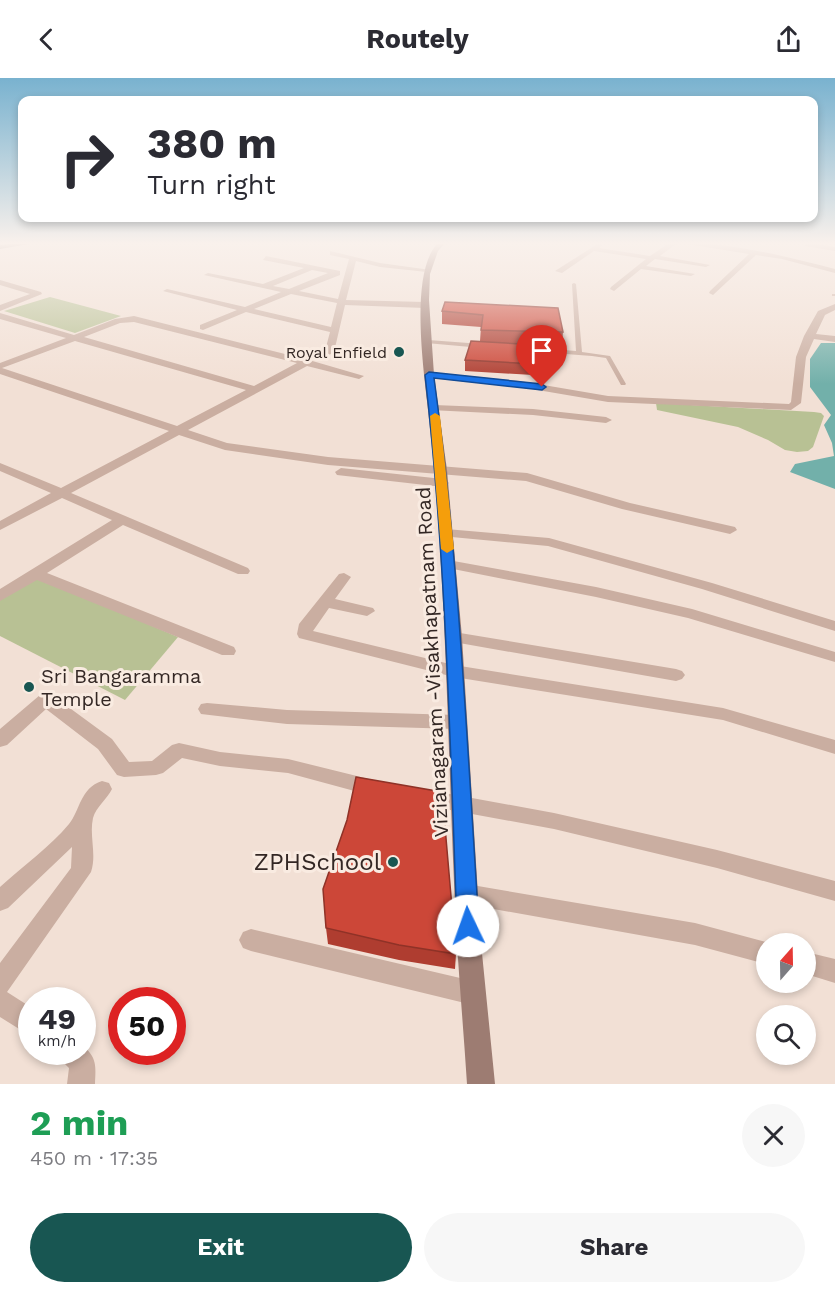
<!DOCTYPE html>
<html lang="en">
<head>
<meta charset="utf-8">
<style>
  :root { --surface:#fff; --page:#f7f7f7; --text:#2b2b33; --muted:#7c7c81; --accent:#185652 }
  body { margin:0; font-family:"Work Sans",sans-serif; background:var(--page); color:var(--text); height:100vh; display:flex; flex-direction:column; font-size:22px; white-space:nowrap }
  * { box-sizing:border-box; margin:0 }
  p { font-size:20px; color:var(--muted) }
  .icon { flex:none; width:33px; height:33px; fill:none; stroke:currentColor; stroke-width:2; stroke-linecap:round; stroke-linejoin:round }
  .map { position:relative; height:1006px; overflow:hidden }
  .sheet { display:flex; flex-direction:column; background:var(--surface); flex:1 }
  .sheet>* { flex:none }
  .hud { position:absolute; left:18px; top:18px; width:800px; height:126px; border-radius:12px; box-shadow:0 3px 9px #0003; background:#fff; color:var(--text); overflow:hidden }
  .needle { width:39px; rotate:20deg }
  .controls { position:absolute; left:756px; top:855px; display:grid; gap:12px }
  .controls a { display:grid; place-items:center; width:60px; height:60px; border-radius:50%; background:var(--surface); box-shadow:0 3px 9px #0003; font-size:30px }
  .speed { position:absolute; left:18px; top:909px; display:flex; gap:12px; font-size:30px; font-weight:700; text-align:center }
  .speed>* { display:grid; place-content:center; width:78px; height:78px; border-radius:50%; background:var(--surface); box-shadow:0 3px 9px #0003; line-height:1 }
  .speed small { font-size:15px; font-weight:400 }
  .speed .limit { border:9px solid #d22; background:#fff; color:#111 }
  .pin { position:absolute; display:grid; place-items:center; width:51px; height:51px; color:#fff; margin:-62px -26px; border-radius:50% 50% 50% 0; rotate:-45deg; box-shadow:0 0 6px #0007 }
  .pin .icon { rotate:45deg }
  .me { position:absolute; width:66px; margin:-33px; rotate:357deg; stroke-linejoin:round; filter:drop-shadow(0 0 4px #0008) }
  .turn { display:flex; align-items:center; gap:21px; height:126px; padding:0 30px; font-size:27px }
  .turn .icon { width:78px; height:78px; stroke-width:2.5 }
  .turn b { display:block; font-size:42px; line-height:51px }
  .round { display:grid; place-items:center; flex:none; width:63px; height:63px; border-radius:32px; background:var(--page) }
  .headline { display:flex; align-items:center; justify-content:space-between; height:102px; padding:0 30px }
  h1 { font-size:36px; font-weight:700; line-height:45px; color:#1e9e55 }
  .cta { display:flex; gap:12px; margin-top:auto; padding:12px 30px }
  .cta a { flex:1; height:69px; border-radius:36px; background:var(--accent); color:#fff; font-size:24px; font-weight:700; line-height:69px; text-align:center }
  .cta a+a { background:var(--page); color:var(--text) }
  header { display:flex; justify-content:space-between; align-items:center; height:78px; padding:0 30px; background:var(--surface); font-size:27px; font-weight:700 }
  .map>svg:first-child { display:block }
  .green { fill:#b8c194 }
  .water { fill:#72b0aa }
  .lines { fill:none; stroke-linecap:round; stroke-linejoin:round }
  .lane { fill:#caaea1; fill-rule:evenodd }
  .street { fill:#caaea1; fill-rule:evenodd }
  .secondary { fill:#9d7c72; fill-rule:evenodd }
  .primary { fill:#765b54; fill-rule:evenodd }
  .wall { fill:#af3d30 }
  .building { fill:#cc4738; stroke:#8f3227; stroke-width:1.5 }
  .route { fill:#1a73e8; stroke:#114b97; stroke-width:1.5 }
  .slow { fill:#f59e0b }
  .poi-dot { fill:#185652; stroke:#f9ebe1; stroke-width:2 }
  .labels { text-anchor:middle; stroke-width:6; stroke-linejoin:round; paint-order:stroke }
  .far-poi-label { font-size:16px; fill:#332724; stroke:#f9ebe1; text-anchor:end }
  .street-label { font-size:20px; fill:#332724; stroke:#f9ebe1 }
  .poi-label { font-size:20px; fill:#332724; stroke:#f9ebe1; text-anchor:start }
  .near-poi-label { font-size:24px; fill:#332724; stroke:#f9ebe1; text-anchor:end }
</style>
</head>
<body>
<header><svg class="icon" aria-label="back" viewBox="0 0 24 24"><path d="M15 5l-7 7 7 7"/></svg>Routely<svg class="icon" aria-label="share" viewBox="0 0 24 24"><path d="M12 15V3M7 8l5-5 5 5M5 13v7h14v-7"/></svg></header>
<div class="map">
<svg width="835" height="1006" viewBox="0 0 835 1006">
  <rect width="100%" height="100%" fill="#f2e0d5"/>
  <!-- green -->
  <g class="green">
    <path d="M50 219 121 238 75 255 4 233Z"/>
    <path d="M656 325 814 334 821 335 824 338 813 369 808 373 797 374 785 372 768 362 738 349 657 332Z"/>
    <path d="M37 499 178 559 125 622 0 558V522Z"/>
  </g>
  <!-- water -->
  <path class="water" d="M821 265H835V411L790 394 795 386 834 378 832 365 824 347 831 337 810 309V281Z"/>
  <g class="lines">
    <!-- lane -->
    <g class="lane">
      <path d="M574 205 576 206 582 274 610 278 626 306 625 307H621L606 280 592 278 526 273 523 271 526 269 576 273 572 206Z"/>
      <rect x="832" y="216" width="3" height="2"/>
      <path d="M428 262 482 266 485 268 482 270 426 265V263Z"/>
    </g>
    <!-- street -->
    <g class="street">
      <path d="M599 165 602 167 599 170 650 178 669 165H677L660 178 710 187 706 189 655 181 646 188 695 196 691 198 641 191 614 213 610 211 611 209 646 181 594 173 562 195 555 193Z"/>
      <path d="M681 165C733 165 785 178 835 191V195L782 181 756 177 713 217 709 215 710 213 749 176Z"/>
      <path d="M807 165 835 169V173L805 168Z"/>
      <path d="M330 173 380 185 431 192 427 194 380 189 356 183 346 222 425 224 429 227 425 230 345 227 334 274 321 282 302 276 307 273 319 276 325 273 330 254 246 234 203 252 200 251V247L237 232 163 213 167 211 245 229 281 214 204 197 208 195 263 206 304 190 263 182 266 178 340 193V197L299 213 338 221 349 181 330 177ZM312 192 328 195 289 211 273 208ZM291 216 337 225 331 249 254 231Z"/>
      <path d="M0 202 41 214 42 216 0 233V227L30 216 0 207Z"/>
      <path d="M835 226V232L825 237 816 256 835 258V264L814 261 806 279 801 325 791 332 608 324 520 309 429 300 424 297 429 294 520 303 608 318 789 326 791 324 796 279 804 258 818 233Z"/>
      <path d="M0 235 74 257 115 241 134 238 309 282 364 298 359 301 307 288 188 352 227 365 328 379 527 395 630 425 735 449 737 452 730 456 622 431 526 403 328 387 225 372 179 357 71 415 248 490 250 493 248 496H238L123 447 47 495 234 569 236 573 234 577H222L37 502 0 523V511L112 442 62 420 0 452V443L51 415 0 393V385L61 410 169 353 0 296V285L66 260 0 241ZM134 244 297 285 254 308 84 259 120 245ZM75 263 246 312 177 348 2 290Z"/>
      <path d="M434 327 533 331 606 339 612 342 606 345 533 337 430 332V328Z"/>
      <path d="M341 390 443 401 449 405 443 409 337 397 335 394Z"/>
      <path d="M446 451 549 460 712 505 835 543V553L702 511 548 468 441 458 439 455Z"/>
      <path d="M448 482 596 509 692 531 835 574V584L688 540 596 519 443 489 441 486 443 483Z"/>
      <path d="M344 495 351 499 335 521 373 530 375 533 367 538 329 530 313 553 454 587 723 630 835 662V676L723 642 454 599 299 560 297 556 299 546 339 496Z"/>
      <path d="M454 554 676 591 682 593 685 597 682 601 676 603 448 563 446 559 448 555Z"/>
      <path d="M46 615 52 617 112 661 129 684 152 683 172 667 179 665 220 674 288 681 373 702 380 704 383 710 380 716 373 718 288 695 220 688 182 680 163 695 156 697 124 699 117 697 98 671 46 631 7 667 0 669V651L40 617Z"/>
      <path d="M207 625 287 632 457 637 464 639 466 644 464 649 457 651 287 646 201 636 198 631 201 626Z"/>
      <path d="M102 703 109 705 112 711C107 721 96 729 93 740 89 758 97 776 91 794L7 914 32 930V959L0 939V885L71 790 72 769 8 830 0 833V809C22 789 51 768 69 746 80 733 80 710 102 703Z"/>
      <path d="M423 711 554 735 717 772 835 803V823L717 790 554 751 423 727 416 725 413 719 416 713Z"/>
      <path d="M466 806 695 845 766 864 771 866H766V886L695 867 466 826 458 823 455 816 458 809Z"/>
      <path d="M251 851 473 903 482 906 485 915 482 924 473 927 251 873 243 870 239 862 243 854Z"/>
      <path d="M806 874 835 881V905L806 896Z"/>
      <path d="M82 967C97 979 96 988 95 1006H67L69 990 62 983 58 974H82Z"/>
    </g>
    <!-- secondary -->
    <path class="secondary" d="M438 165H445L438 173 430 196 429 222 434 297 447 392 462 559 481 865 495 1006H467C464 959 460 913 457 866 447 685 448 504 427 323 423 285 410 193 438 165Z"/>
    <!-- primary -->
    <path class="primary" d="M16 165H35L0 171V167Z"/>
  </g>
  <!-- wall -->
  <g class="wall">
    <path d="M445 224 563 254 562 267H536L533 297 465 293V282L480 263 481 249 442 246V233Z"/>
    <path d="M326 850 456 876 455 891 399 882 328 866Z"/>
  </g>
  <!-- building -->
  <g class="building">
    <path d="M445 224 558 230 563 254 481 252 483 237 442 233Z"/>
    <path d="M471 263 537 267 534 286 465 282Z"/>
    <path d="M356 699 442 714 456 876 399 867 326 850 323 811 347 742Z"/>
  </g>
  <!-- sky -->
  <linearGradient id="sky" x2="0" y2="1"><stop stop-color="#79b2cf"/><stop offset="0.54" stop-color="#f9f1ec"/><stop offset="1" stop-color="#f9f1ec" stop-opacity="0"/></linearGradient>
  <rect width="835" height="306" fill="url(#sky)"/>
  <!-- route -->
  <path class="route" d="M429 294 542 306 546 309 542 312 434 300C459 482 467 665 479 848L476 855 468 858 460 855 457 848C450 664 446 480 425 297Z"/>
  <!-- slow -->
  <path class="slow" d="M435 335 440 338 454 471 447 475 441 471 430 338Z"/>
  <!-- markers -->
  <g class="poi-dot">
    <circle cx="399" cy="274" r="6"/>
    <circle cx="29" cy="609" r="6"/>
    <circle cx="393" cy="784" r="6"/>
  </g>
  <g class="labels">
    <!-- far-poi labels -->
    <g class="far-poi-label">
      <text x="387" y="280">Royal Enfield</text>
    </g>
    <!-- street labels -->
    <g class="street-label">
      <text transform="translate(432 584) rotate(-93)" y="7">Vizianagaram -Visakhapatnam Road</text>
    </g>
    <!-- poi labels -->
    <g class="poi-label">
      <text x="41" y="605">Sri Bangaramma<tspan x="41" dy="23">Temple</tspan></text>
    </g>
    <!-- near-poi labels -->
    <g class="near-poi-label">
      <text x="381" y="792">ZPHSchool</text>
    </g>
  </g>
</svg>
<div class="controls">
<a><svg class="needle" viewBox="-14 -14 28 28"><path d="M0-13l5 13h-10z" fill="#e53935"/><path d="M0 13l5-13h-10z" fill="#7c7c81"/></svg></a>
<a><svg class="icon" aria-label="search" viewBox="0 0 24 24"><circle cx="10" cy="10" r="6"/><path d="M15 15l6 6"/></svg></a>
</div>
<div class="speed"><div>49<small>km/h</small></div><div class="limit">50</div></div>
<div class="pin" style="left:542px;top:309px;background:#d93025"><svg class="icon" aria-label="arrive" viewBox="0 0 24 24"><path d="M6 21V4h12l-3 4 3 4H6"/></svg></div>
<svg class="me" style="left:468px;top:848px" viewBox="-20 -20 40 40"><circle r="19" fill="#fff"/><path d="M0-13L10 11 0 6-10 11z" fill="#1a73e8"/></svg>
<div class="hud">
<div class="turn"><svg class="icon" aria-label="right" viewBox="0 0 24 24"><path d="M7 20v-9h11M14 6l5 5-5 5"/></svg><div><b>380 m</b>Turn right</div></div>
</div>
</div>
<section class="sheet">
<div class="headline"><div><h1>2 min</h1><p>450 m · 17:35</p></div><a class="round"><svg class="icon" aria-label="close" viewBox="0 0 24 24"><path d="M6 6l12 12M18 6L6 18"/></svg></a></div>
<div class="cta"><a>Exit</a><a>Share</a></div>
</section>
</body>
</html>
